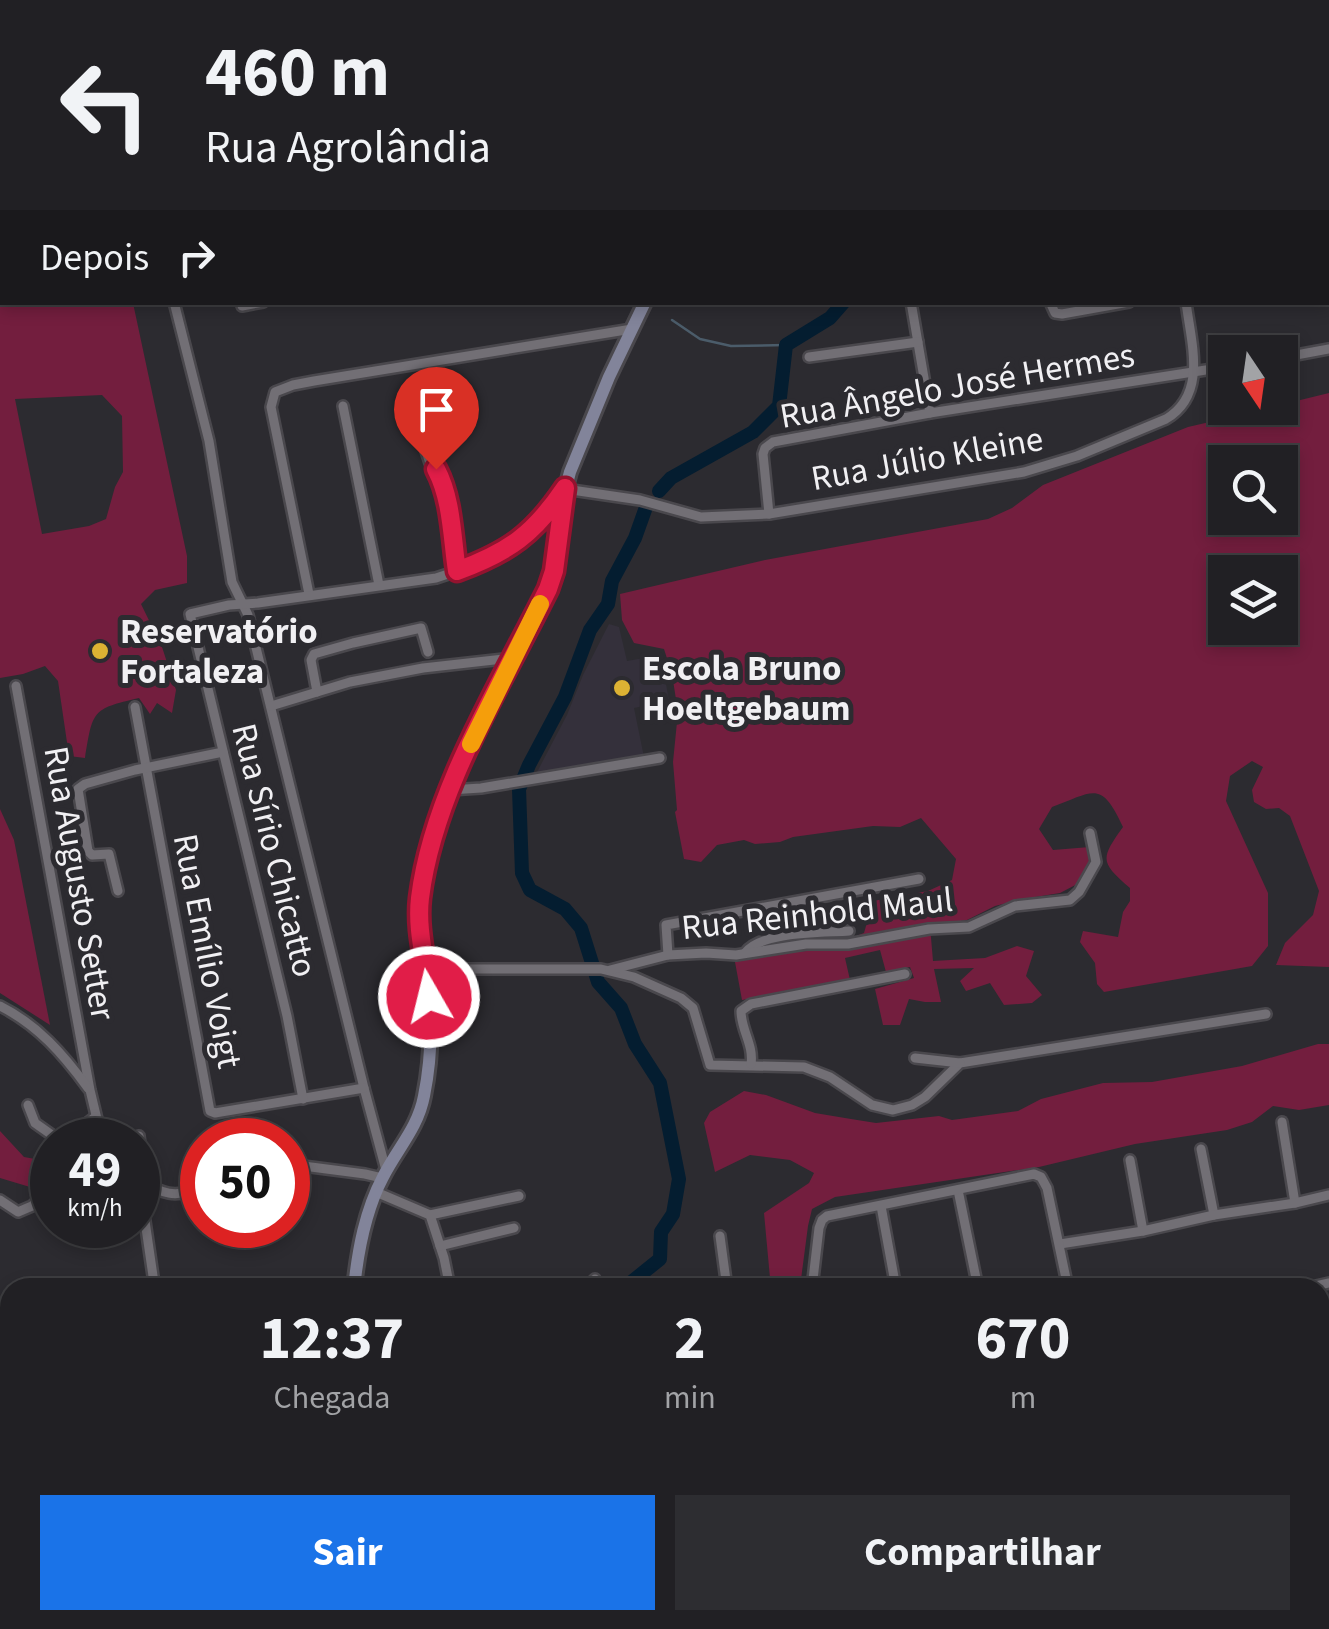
<!DOCTYPE html>
<html lang="pt">
<head>
<meta charset="utf-8">
<style>
  :root { --surface:#212024; --page:#2d2d31; --text:#f1f3f6; --muted:#a2a3a6; --line:#3e3e41; --accent:#1a73e8 }
  body { margin:0; font-family:"Source Sans 3",sans-serif; background:var(--page); color:var(--text); height:100vh; display:flex; flex-direction:column; font-size:38px; white-space:nowrap }
  * { box-sizing:border-box; margin:0 }
  p { font-size:32px; color:var(--muted) }
  .icon { flex:none; width:55px; height:55px; fill:none; stroke:currentColor; stroke-width:2; stroke-linecap:round; stroke-linejoin:round }
  .map { position:relative; flex:1; overflow:hidden }
  .sheet { position:absolute; left:0px; top:1278px; width:1330px; height:352px; display:flex; flex-direction:column; background:var(--surface); border-radius:30px 30px 0 0; box-shadow:0 5px 15px #0003,0 0 0 2px var(--line) }
  .sheet>* { flex:none }
  .guide { position:absolute; left:0px; top:0px; width:1330px; height:305px; box-shadow:0 5px 15px #0003,0 0 0 2px var(--line); background:#212024; color:var(--text); overflow:hidden }
  .needle { width:65px; rotate:167deg }
  .buttons { position:absolute; left:1208px; top:335px; display:grid; gap:20px }
  .buttons a { display:grid; place-items:center; width:90px; height:90px; border-radius:0px; background:var(--surface); box-shadow:0 5px 15px #0003,0 0 0 2px var(--line); font-size:50px }
  .speed { position:absolute; left:30px; top:1118px; display:flex; gap:20px; font-size:50px; font-weight:700; text-align:center }
  .speed>* { display:grid; place-content:center; width:130px; height:130px; border-radius:50%; background:var(--surface); box-shadow:0 5px 15px #0003,0 0 0 2px var(--line); line-height:1 }
  .speed small { font-size:25px; font-weight:400 }
  .speed .limit { border:15px solid #d22; background:#fff; color:#111 }
  .pin { position:absolute; display:grid; place-items:center; width:85px; height:85px; color:#fff; margin:-102px -42px; border-radius:50% 50% 50% 0; rotate:-45deg; box-shadow:0 0 10px #0007 }
  .pin .icon { rotate:45deg }
  .me { position:absolute; width:110px; margin:-55px; rotate:352deg; stroke-linejoin:round; filter:drop-shadow(0 0 8px #0008) }
  .turn { display:flex; align-items:center; gap:35px; height:210px; padding:0 40px; font-size:45px }
  .turn .icon { width:130px; height:130px; stroke-width:2.5 }
  .turn b { display:block; font-size:70px; line-height:85px }
  .then { display:flex; align-items:center; height:95px; padding:0 40px; background:#0003; gap:20px; font-size:38px }
  .eta { display:flex; justify-content:space-evenly; align-items:center; height:170px; text-align:center }
  .eta b { font-size:60px; font-weight:700; line-height:70px }
  .cta { display:flex; gap:20px; margin-top:auto; padding:20px 40px }
  .cta a { flex:1; height:115px; border-radius:0px; background:var(--accent); color:#fff; font-size:40px; font-weight:700; line-height:115px; text-align:center }
  .cta a+a { background:var(--page); color:var(--text) }
  .map>svg:first-child { display:block }
  .built { fill:#34303b }
  .green { fill:#731e3e; fill-rule:evenodd }
  .lines { fill:none; stroke-linecap:round; stroke-linejoin:round }
  .stream { stroke:#4b5c6a; stroke-width:2.5 }
  .river { stroke:#041d30; stroke-width:14 }
  .street-casing { stroke:#4a484d; stroke-width:14 }
  .secondary-casing { stroke:#4a484d; stroke-width:18 }
  .primary-casing { stroke:#4a484d; stroke-width:19 }
  .street { stroke:#726f75; stroke-width:9 }
  .secondary { stroke:#82849a; stroke-width:12 }
  .primary { stroke:#9299bf; stroke-width:14 }
  .route-casing { stroke:#92132f; stroke-width:25 }
  .route { stroke:#e11d48; stroke-width:18 }
  .slow { stroke:#f59e0b; stroke-width:18 }
  .poi-dot { fill:#dcb233; stroke:#2c2b30; stroke-width:4 }
  .labels { text-anchor:middle; stroke-width:10; stroke-linejoin:round; paint-order:stroke }
  .street-label { font-size:35px; fill:#f1f0f3; stroke:#2c2b30 }
  .poi-label { font-size:35px; font-weight:bold; fill:#f1f0f3; stroke:#2c2b30; text-anchor:start }
</style>
</head>
<body>
<div class="map">
<svg width="1329" height="1629" viewBox="0 0 1329 1629">
  <rect width="100%" height="100%" fill="#2c2b30"/>
  <!-- built -->
  <path class="built" d="M609 624 619 627 627 661 661 655 669 701 634 708 644 757 536 774 567 715 583 675Z"/>
  <!-- green -->
  <g class="green">
    <path d="M2 163V302L133 303 187 556V583L155 590 141 604 162 647 176 690 172 713 157 703 150 714 139 698C91 709 93 711 85 758L69 756 58 681 45 666 23 674 0 678V164ZM102 395 122 416 123 472 115 487 106 519 89 526 42 534 15 399Z"/>
    <path d="M1329 393V967L1276 965 1285 943 1313 915 1319 891 1290 816 1279 808 1266 809 1254 802 1252 790 1263 767 1252 761 1230 776 1226 801 1268 893V946L1252 966 1104 992 1097 984 1095 963 1080 942 1083 931 1118 937 1123 912 1130 901V888C1100 862 1100 859 1123 827 1101 780 1095 791 1052 807L1039 829 1053 850 1090 847 1094 859 1083 881 1060 893 1023 899 995 906 967 920 930 926 933 961 985 958 1017 946 1034 951 1026 976 1042 995 1032 1003 1004 1005 990 983 966 991 960 981 974 968 934 969 941 1002H925L909 999 900 1025H883L875 989 914 978 910 967 886 972 880 950 845 958 850 980 742 1000 735 962 778 953 820 950 864 933 873 901 928 891 952 880 956 859 921 818 900 827 873 826 793 837 780 842 755 844 744 840 717 845 701 862 684 859 675 812 677 810 673 762 678 712 672 674 664 649 634 643 622 620 620 594 765 560 988 519 1012 508 1043 485 1188 427 1270 408H1280V405ZM1225 462H1280V518H1225ZM1225 572H1280V628H1225Z"/>
    <path d="M0 809 14 840 50 1025 0 993Z"/>
    <path d="M1318 1044H1329V1105L1299 1110 1273 1106 1252 1122 1227 1130 1135 1144 1039 1167 835 1197 812 1209 808 1226 800 1287H776L770 1278 764 1213 809 1183 814 1173 790 1160 750 1155 715 1172 704 1123 710 1112 744 1091 766 1095 815 1113 851 1119 876 1123 939 1116 952 1120 1018 1111 1041 1099 1103 1083 1152 1082 1242 1066Z"/>
    <path d="M0 1131 24 1157 46 1161 40 1175 30 1187 0 1178Z"/>
    <path d="M0 1347 10 1353V1620H67V1629H0Z"/>
    <path d="M1329 1385V1520L1320 1519V1391Z"/>
    <path d="M698 1620H895L835 1629H700Z"/>
    <path d="M946 1620H1307L1313 1629H954Z"/>
  </g>
  <g class="lines">
    <!-- stream -->
    <g class="stream">
      <path d="M0 254 2 255"/>
      <path d="M672 320 700 339 731 346 786 345"/>
    </g>
    <!-- river -->
    <g class="river">
      <path d="M961 0 962 2"/>
      <path d="M659 491 671 478 753 432 779 406 786 345 830 318 844 302"/>
      <path d="M624 1288 660 1259 661 1232 673 1214 679 1179 660 1083 635 1044 621 1008 598 982 581 928 565 909 530 890 522 873 519 789 529 765 565 697 590 630 608 604 612 581 635 538 645 510"/>
      <path d="M181 1629 185 1620"/>
    </g>
    <defs>
      <g id="street">
        <path d="M204 0V2"/>
        <path d="M516 0V2"/>
        <path d="M1135 0 1137 2"/>
        <path d="M1247 0 1250 2"/>
        <path d="M310 2 321 1"/>
        <path d="M1011 2 1012 0"/>
        <path d="M1328 49 1329 50"/>
        <path d="M174 302 209 441 232 582 248 615 364 1088 386 1170"/>
        <path d="M911 302 930 413"/>
        <path d="M1050 302 1055 313 1062 314 1129 302"/>
        <path d="M242 306 263 302"/>
        <path d="M809 357 918 342"/>
        <path d="M1280 358 1329 349"/>
        <path d="M343 406 379 585"/>
        <path d="M416 422 430 463 441 479 448 508 457 571"/>
        <path d="M769 514 763 454 765 448 773 442 930 413 1225 367"/>
        <path d="M309 594 271 407 275 392 293 385 314 381 632 329"/>
        <path d="M16 686 90 1090 102 1140"/>
        <path d="M317 692 311 660 314 654 353 643 421 628 428 652"/>
        <path d="M271 706 350 682 423 668 512 658"/>
        <path d="M135 707 210 1111 215 1113 364 1088"/>
        <path d="M450 790 481 788 660 758"/>
        <path d="M118 891 109 854 92 855 88 851 78 789 85 784 135 770 223 752"/>
        <path d="M745 953C761 931 823 933 849 931"/>
        <path d="M668 955 666 925 919 879"/>
        <path d="M425 969H601L634 977 681 998 693 1008 710 1065 804 1067 830 1077 872 1105 893 1110 912 1105 925 1097 960 1063 1266 1014"/>
        <path d="M610 970 668 955 706 953 736 955 806 944H848L929 929 969 927 1015 906 1070 900 1079 892 1096 862 1090 833"/>
        <path d="M0 1006C38 1025 63 1054 88 1088"/>
        <path d="M915 1058 960 1063"/>
        <path d="M751 1064C754 1045 741 1030 741 1011L751 1004 905 974"/>
        <path d="M303 1099 287 1016 190 614 229 605 258 603 436 578 457 571 486 560 514 545 537 524 565 489 640 500 701 517 769 514 1024 472 1077 456 1166 419C1208 394 1191 343 1186 302"/>
        <path d="M28 1105 35 1123 59 1140"/>
        <path d="M1282 1122 1295 1203"/>
        <path d="M139 1136 145 1183"/>
        <path d="M65 1140 95 1117"/>
        <path d="M1201 1149 1214 1215"/>
        <path d="M1130 1160 1143 1231"/>
        <path d="M288 1164 365 1174 382 1178"/>
        <path d="M138 1179C162 1194 175 1199 202 1187"/>
        <path d="M139 1180 153 1276"/>
        <path d="M958 1190 978 1288"/>
        <path d="M376 1192 430 1215 444 1258 450 1288"/>
        <path d="M0 1200 18 1212 32 1206 37 1201 52 1162"/>
        <path d="M881 1206 896 1288"/>
        <path d="M430 1215 519 1196"/>
        <path d="M720 1236 727 1288"/>
        <path d="M1060 1244 1143 1231 1214 1215 1295 1203 1329 1195"/>
        <path d="M440 1246 514 1228"/>
        <path d="M586 1288 595 1279"/>
        <path d="M812 1288 819 1228 822 1220 827 1216 1034 1174 1041 1177 1047 1188 1068 1288"/>
        <path d="M1307 1288 1329 1283"/>
        <path d="M474 1620 478 1629"/>
        <path d="M355 1629 369 1620"/>
        <path d="M591 1629 624 1620"/>
      </g>
      <g id="secondary">
        <path d="M170 2 172 0"/>
        <path d="M875 2 876 0"/>
        <path d="M0 73 2 71"/>
        <path d="M354 1288C358 1250 365 1211 383 1177 397 1149 418 1128 424 1096 431 1062 432 1024 429 990 426 959 416 930 420 899 433 793 501 684 548 589 561 551 559 510 570 472L609 377 645 302"/>
        <path d="M128 1629 134 1620"/>
      </g>
      <g id="primary">
        <path d="M1273 0 1276 2"/>
        <path d="M1290 0 1294 2"/>
        <path d="M1328 21 1329 22"/>
        <path d="M1328 34 1329 35"/>
      </g>
    </defs>
    <!-- street casing -->
    <use href="#street" class="street-casing"/>
    <!-- secondary casing -->
    <use href="#secondary" class="secondary-casing"/>
    <!-- primary casing -->
    <use href="#primary" class="primary-casing"/>
    <!-- street -->
    <use href="#street" class="street"/>
    <!-- secondary -->
    <use href="#secondary" class="secondary"/>
    <!-- primary -->
    <use href="#primary" class="primary"/>
  </g>
  <g class="lines">
    <defs>
      <path id="route" d="M429 997C427 964 416 932 420 898 433 792 501 684 548 589L554 571 565 488C534 534 509 552 457 571 452 538 452 499 436 469"/>
    </defs>
    <!-- route casing -->
    <use href="#route" class="route-casing"/>
    <!-- route -->
    <use href="#route" class="route"/>
    <!-- slow -->
    <path class="slow" d="M471 744 540 604"/>
  </g>
  <!-- markers -->
  <g class="poi-dot">
    <circle cx="100" cy="651" r="10"/>
    <circle cx="622" cy="688" r="10"/>
  </g>
  <g class="labels">
    <!-- street labels -->
    <g class="street-label">
      <text transform="translate(957 385) rotate(-10)" y="12">Rua Ângelo José Hermes</text>
      <text transform="translate(927 458) rotate(-10)" y="12">Rua Júlio Kleine</text>
      <text transform="translate(275 850) rotate(76)" y="12">Rua Sírio Chicatto</text>
      <text transform="translate(80 883) rotate(80)" y="12">Rua Augusto Setter</text>
      <text transform="translate(817 913) rotate(-6)" y="12">Rua Reinhold Maul</text>
      <text transform="translate(208 951) rotate(79)" y="12">Rua Emílio Voigt</text>
    </g>
    <!-- poi labels -->
    <g class="poi-label">
      <text x="120" y="643">Reservatório<tspan x="120" dy="40">Fortaleza</tspan></text>
      <text x="642" y="680">Escola Bruno<tspan x="642" dy="40">Hoeltgebaum</tspan></text>
    </g>
  </g>
</svg>
<div class="buttons">
<a><svg class="needle" viewBox="-14 -14 28 28"><path d="M0-13l5 13h-10z" fill="#e53935"/><path d="M0 13l5-13h-10z" fill="#a2a3a6"/></svg></a>
<a><svg class="icon" aria-label="search" viewBox="0 0 24 24"><circle cx="10" cy="10" r="6"/><path d="M15 15l6 6"/></svg></a>
<a><svg class="icon" aria-label="layers" viewBox="0 0 24 24"><path d="M12 4l9 5-9 5-9-5zM3 14l9 5 9-5"/></svg></a>
</div>
<div class="speed"><div>49<small>km/h</small></div><div class="limit">50</div></div>
<div class="pin" style="left:436px;top:469px;background:#d93025"><svg class="icon" aria-label="arrive" viewBox="0 0 24 24"><path d="M6 21V4h12l-3 4 3 4H6"/></svg></div>
<svg class="me" style="left:429px;top:997px" viewBox="-20 -20 40 40"><circle r="17" fill="#e11d48" stroke="#fff" stroke-width="3"/><path d="M0-11L8 9 0 5-8 9z" fill="#fff"/></svg>
<div class="guide">
<div class="turn"><svg class="icon" aria-label="left" viewBox="0 0 24 24"><path d="M17 20v-9H6M10 6l-5 5 5 5"/></svg><div><b>460 m</b>Rua Agrolândia</div></div>
<div class="then">Depois<svg class="icon" aria-label="right" viewBox="0 0 24 24"><path d="M7 20v-9h11M14 6l5 5-5 5"/></svg></div>
</div>
<section class="sheet">
<div class="eta">
<div><b>12:37</b><p>Chegada</p></div>
<div><b>2</b><p>min</p></div>
<div><b>670</b><p>m</p></div>
</div>
<div class="cta"><a>Sair</a><a>Compartilhar</a></div>
</section>
</div>
</body>
</html>
